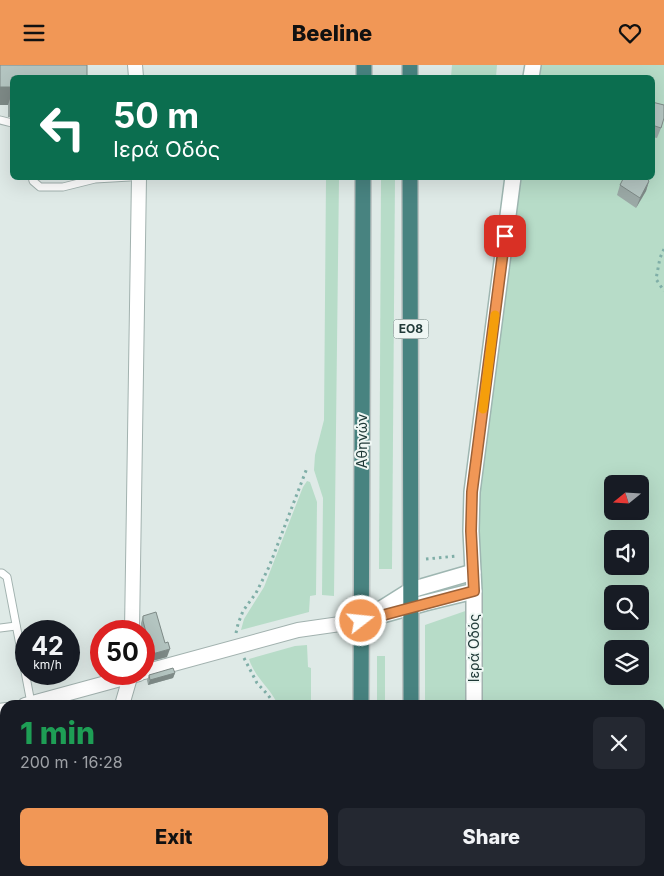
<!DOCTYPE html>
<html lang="en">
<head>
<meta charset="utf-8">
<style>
  :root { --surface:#171b24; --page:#242831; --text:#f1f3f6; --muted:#9ea1a6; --accent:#f19756 }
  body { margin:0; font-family:Inter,sans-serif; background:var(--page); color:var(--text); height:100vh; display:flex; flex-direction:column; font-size:19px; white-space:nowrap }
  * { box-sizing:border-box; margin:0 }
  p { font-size:16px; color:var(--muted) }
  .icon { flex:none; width:28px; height:28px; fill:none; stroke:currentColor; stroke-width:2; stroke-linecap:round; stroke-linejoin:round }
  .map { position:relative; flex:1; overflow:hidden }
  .panel { position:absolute; left:0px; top:635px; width:665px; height:176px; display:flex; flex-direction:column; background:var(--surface); border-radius:15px 15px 0 0; box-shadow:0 5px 20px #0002 }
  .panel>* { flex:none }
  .top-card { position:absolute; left:10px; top:10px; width:645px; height:105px; border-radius:8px; box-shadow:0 5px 20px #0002; background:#0b6e4f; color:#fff; overflow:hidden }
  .needle { width:32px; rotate:252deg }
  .tools { position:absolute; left:604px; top:410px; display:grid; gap:10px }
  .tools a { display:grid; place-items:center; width:45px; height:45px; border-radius:8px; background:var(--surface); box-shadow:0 5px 20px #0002; font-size:25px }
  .speed { position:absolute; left:15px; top:555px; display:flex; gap:10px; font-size:25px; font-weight:700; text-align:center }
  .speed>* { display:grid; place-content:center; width:65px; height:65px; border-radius:50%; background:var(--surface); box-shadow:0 5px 20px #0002; line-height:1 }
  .speed small { font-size:12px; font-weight:400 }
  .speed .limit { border:8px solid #d22; background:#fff; color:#111 }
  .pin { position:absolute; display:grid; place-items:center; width:42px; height:42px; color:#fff; margin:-21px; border-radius:10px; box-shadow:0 2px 8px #0006 }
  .me { position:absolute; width:55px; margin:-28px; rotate:74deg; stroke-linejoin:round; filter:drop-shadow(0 0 4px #0008) }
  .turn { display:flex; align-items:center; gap:18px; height:105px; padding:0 20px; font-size:22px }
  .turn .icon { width:65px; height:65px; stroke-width:2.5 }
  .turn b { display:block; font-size:35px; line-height:42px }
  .round { display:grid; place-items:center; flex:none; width:52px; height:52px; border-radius:8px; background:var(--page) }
  .overview { display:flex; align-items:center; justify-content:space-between; height:85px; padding:0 20px }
  h1 { font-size:30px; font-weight:800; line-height:38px; color:#1e9e55 }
  .button { display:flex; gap:10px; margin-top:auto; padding:10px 20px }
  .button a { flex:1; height:58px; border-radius:8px; background:var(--accent); color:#111; font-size:20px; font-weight:800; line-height:58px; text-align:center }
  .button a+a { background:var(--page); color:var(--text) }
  header { display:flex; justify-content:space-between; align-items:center; height:65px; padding:0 20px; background:var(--accent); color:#111; font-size:22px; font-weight:800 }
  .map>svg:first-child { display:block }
  .green { fill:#b7dcc8; fill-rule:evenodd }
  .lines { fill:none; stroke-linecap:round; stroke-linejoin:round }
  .service-casing { stroke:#a2b2af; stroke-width:9 }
  .minor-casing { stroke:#a2b2af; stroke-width:16 }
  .tertiary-casing { stroke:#a2b2af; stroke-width:18 }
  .secondary-casing { stroke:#9eb6b1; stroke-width:18 }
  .trunk-casing { stroke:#bcc4c3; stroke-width:18 }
  .path { stroke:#7faea7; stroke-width:3; stroke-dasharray:2.5 4; stroke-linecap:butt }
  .service { stroke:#fff; stroke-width:7 }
  .minor { stroke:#fff; stroke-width:14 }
  .tertiary { stroke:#fff; stroke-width:15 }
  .secondary { stroke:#fff; stroke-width:15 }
  .trunk { stroke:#488380; stroke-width:15 }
  .wall { fill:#9ba9a6 }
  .shaded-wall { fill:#7e8a87 }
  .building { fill:#b4c5c1; stroke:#7e8a87 }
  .route-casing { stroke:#9d6238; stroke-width:12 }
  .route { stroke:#f19756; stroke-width:9 }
  .slow { stroke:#f59e0b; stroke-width:9 }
  .labels { text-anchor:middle; stroke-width:4; stroke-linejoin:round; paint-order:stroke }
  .shield { fill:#eff7f4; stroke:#5e7370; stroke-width:1 }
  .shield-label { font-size:12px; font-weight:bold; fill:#203a38 }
  .street-label { font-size:14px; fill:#203a38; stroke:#eff7f4 }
</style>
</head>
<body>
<header><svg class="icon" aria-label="menu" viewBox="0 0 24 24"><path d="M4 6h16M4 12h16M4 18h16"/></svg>Beeline<svg class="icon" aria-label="heart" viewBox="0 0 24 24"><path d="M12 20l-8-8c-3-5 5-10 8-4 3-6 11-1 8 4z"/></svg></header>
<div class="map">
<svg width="664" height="811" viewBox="0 0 664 811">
  <rect width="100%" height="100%" fill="#dfeae7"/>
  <!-- green -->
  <g class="green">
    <path d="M452 0H497L496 12H451Z"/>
    <path d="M533 0H664V811H425V806H660V640H425V560L474 543 471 466 513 113 652 112V12H531ZM612 419H640V446H612ZM612 474H640V501H612ZM612 529H640V556H612ZM612 584H640V611H612Z"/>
    <path d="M395 112 392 504H379L381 113Z"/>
    <path d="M326 113H339L334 531 322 530 323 433 314 405 315 390 324 355Z"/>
    <path d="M307 416 310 417 317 437 316 530 310 531 309 547 241 565 244 554 264 522 303 422Z"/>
    <path d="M307 580 308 602 311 603V640H278C270 622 255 613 249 594L295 581Z"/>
    <rect x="377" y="591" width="8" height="49"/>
  </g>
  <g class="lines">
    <defs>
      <g id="service">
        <path d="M0 55 12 58"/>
        <path d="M32 112 33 116 40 122H63L95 114 130 112"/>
        <path d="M0 508H2L7 512 31 638"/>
        <path d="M0 563 16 561"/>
      </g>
      <g id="minor">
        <path d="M135 0 136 12"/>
        <path d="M132 566 139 112"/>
        <path d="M144 607 298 565 361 556"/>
        <path d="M25 640 139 609"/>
        <path d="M122 640 131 609"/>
        <path d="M0 646 5 645"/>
        <path d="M0 783 5 782"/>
        <path d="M129 811V806"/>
      </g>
      <g id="tertiary">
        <path d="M474 526V640"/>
        <path d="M475 806V811"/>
      </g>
      <g id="secondary">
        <path d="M531 12 533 0"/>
        <path d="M376 547 411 525 473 507"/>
        <path d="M361 556 425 538 474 526 471 466 472 427 513 112"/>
      </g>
      <g id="trunk">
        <path d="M410 0V12"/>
        <path d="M364 12V0"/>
        <path d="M410 112 411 640"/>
        <path d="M361 640 363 112"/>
        <path d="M412 806V811"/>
        <path d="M360 811V806"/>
      </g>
    </defs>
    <!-- service casing -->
    <use href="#service" class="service-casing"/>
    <!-- minor casing -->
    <use href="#minor" class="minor-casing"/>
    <!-- tertiary casing -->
    <use href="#tertiary" class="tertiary-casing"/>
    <!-- secondary casing -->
    <use href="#secondary" class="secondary-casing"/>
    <!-- trunk casing -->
    <use href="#trunk" class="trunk-casing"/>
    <!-- path -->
    <g class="path">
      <path d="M664 184 660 193 656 214 664 226"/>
      <path d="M426 494 457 491"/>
      <path d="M236 568 238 559 243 546 256 528 269 502 307 403"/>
      <path d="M244 593 257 618 268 630 275 640"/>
      <path d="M38 609 52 618"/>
      <path d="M0 760 5 759"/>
      <path d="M151 811V806"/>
    </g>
    <!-- service -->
    <use href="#service" class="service"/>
    <!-- minor -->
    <use href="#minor" class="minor"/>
    <!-- tertiary -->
    <use href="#tertiary" class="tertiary"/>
    <!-- secondary -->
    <use href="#secondary" class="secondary"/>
    <!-- trunk -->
    <use href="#trunk" class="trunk"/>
  </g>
  <!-- wall -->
  <g class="wall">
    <path d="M0 0 12 12V52H8V40H0Z"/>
    <path d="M652 37 661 63 657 73 652 72Z"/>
    <path d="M649 116 646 126 636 143 617 130 620 120Z"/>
    <path d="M143 551 167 592 144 598V584L146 583 144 574V566H142L141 563V558Z"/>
    <path d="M175 608 173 613 148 620 147 615 149 610Z"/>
    <path d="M86 806H125L124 811H86Z"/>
  </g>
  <!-- shaded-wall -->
  <g class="shaded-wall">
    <path d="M0 22H12V28L8 40H0Z"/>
    <path d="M649 116 646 126 636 143 640 133Z"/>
    <path d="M170 584 167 592 144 598 145 591Z"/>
    <path d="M175 608 173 613 148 620 150 615Z"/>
    <path d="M5 721V730L0 731V726L2 722Z"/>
  </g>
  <!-- building -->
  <g class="building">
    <path d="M0 0H87V12H12V22H0Z"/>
    <path d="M652 37 664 40V53L661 63 652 60Z"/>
    <path d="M624 112H645L649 116 640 133 620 120Z"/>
    <path d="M156 547 165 578 168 577 170 584 145 591 144 584 150 582 143 556V551Z"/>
    <path d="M173 603 175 608 150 615 149 610Z"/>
    <path d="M5 691V721L2 722 0 715V693Z"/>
    <path d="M91 806H125L124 811H91Z"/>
  </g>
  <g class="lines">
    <defs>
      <path id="route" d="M361 556 474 526 471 466 472 427 505 171"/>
    </defs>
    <!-- route casing -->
    <use href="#route" class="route-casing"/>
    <!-- route -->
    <use href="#route" class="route"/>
    <!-- slow -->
    <path class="slow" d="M483 344 495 250"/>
  </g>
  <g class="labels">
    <!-- shield labels -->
    <rect class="shield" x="393.5" y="254.5" width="35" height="19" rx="4"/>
    <g class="shield-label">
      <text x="411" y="268">ΕΟ8</text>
    </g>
    <!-- street labels -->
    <g class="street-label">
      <text transform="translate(362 376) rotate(-90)" y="5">Αθηνών</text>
      <text transform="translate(474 583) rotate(-90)" y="5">Ιερά Οδός</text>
    </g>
  </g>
</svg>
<div class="tools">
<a><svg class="needle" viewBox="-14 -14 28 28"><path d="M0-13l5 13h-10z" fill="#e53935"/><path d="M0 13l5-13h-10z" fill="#9ea1a6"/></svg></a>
<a><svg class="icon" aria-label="sound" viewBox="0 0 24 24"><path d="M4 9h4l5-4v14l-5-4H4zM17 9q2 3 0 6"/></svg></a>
<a><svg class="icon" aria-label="search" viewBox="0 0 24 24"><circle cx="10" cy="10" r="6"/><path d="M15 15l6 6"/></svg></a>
<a><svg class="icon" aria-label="layers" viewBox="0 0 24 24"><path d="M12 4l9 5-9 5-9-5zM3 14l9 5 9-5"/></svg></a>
</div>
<div class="speed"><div>42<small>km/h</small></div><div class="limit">50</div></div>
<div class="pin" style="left:505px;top:171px;background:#d93025"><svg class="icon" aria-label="arrive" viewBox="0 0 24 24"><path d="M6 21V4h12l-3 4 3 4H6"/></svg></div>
<svg class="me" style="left:361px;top:556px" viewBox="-20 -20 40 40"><circle r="17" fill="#f19756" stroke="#fff" stroke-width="3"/><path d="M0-11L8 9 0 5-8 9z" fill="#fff"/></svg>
<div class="top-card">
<div class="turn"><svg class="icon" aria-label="left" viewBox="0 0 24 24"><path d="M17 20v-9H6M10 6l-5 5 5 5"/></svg><div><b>50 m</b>Ιερά Οδός</div></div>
</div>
<section class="panel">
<div class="overview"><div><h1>1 min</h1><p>200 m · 16:28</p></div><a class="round"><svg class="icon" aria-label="close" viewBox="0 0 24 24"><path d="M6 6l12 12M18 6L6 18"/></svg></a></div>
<div class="button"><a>Exit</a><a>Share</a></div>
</section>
</div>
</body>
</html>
